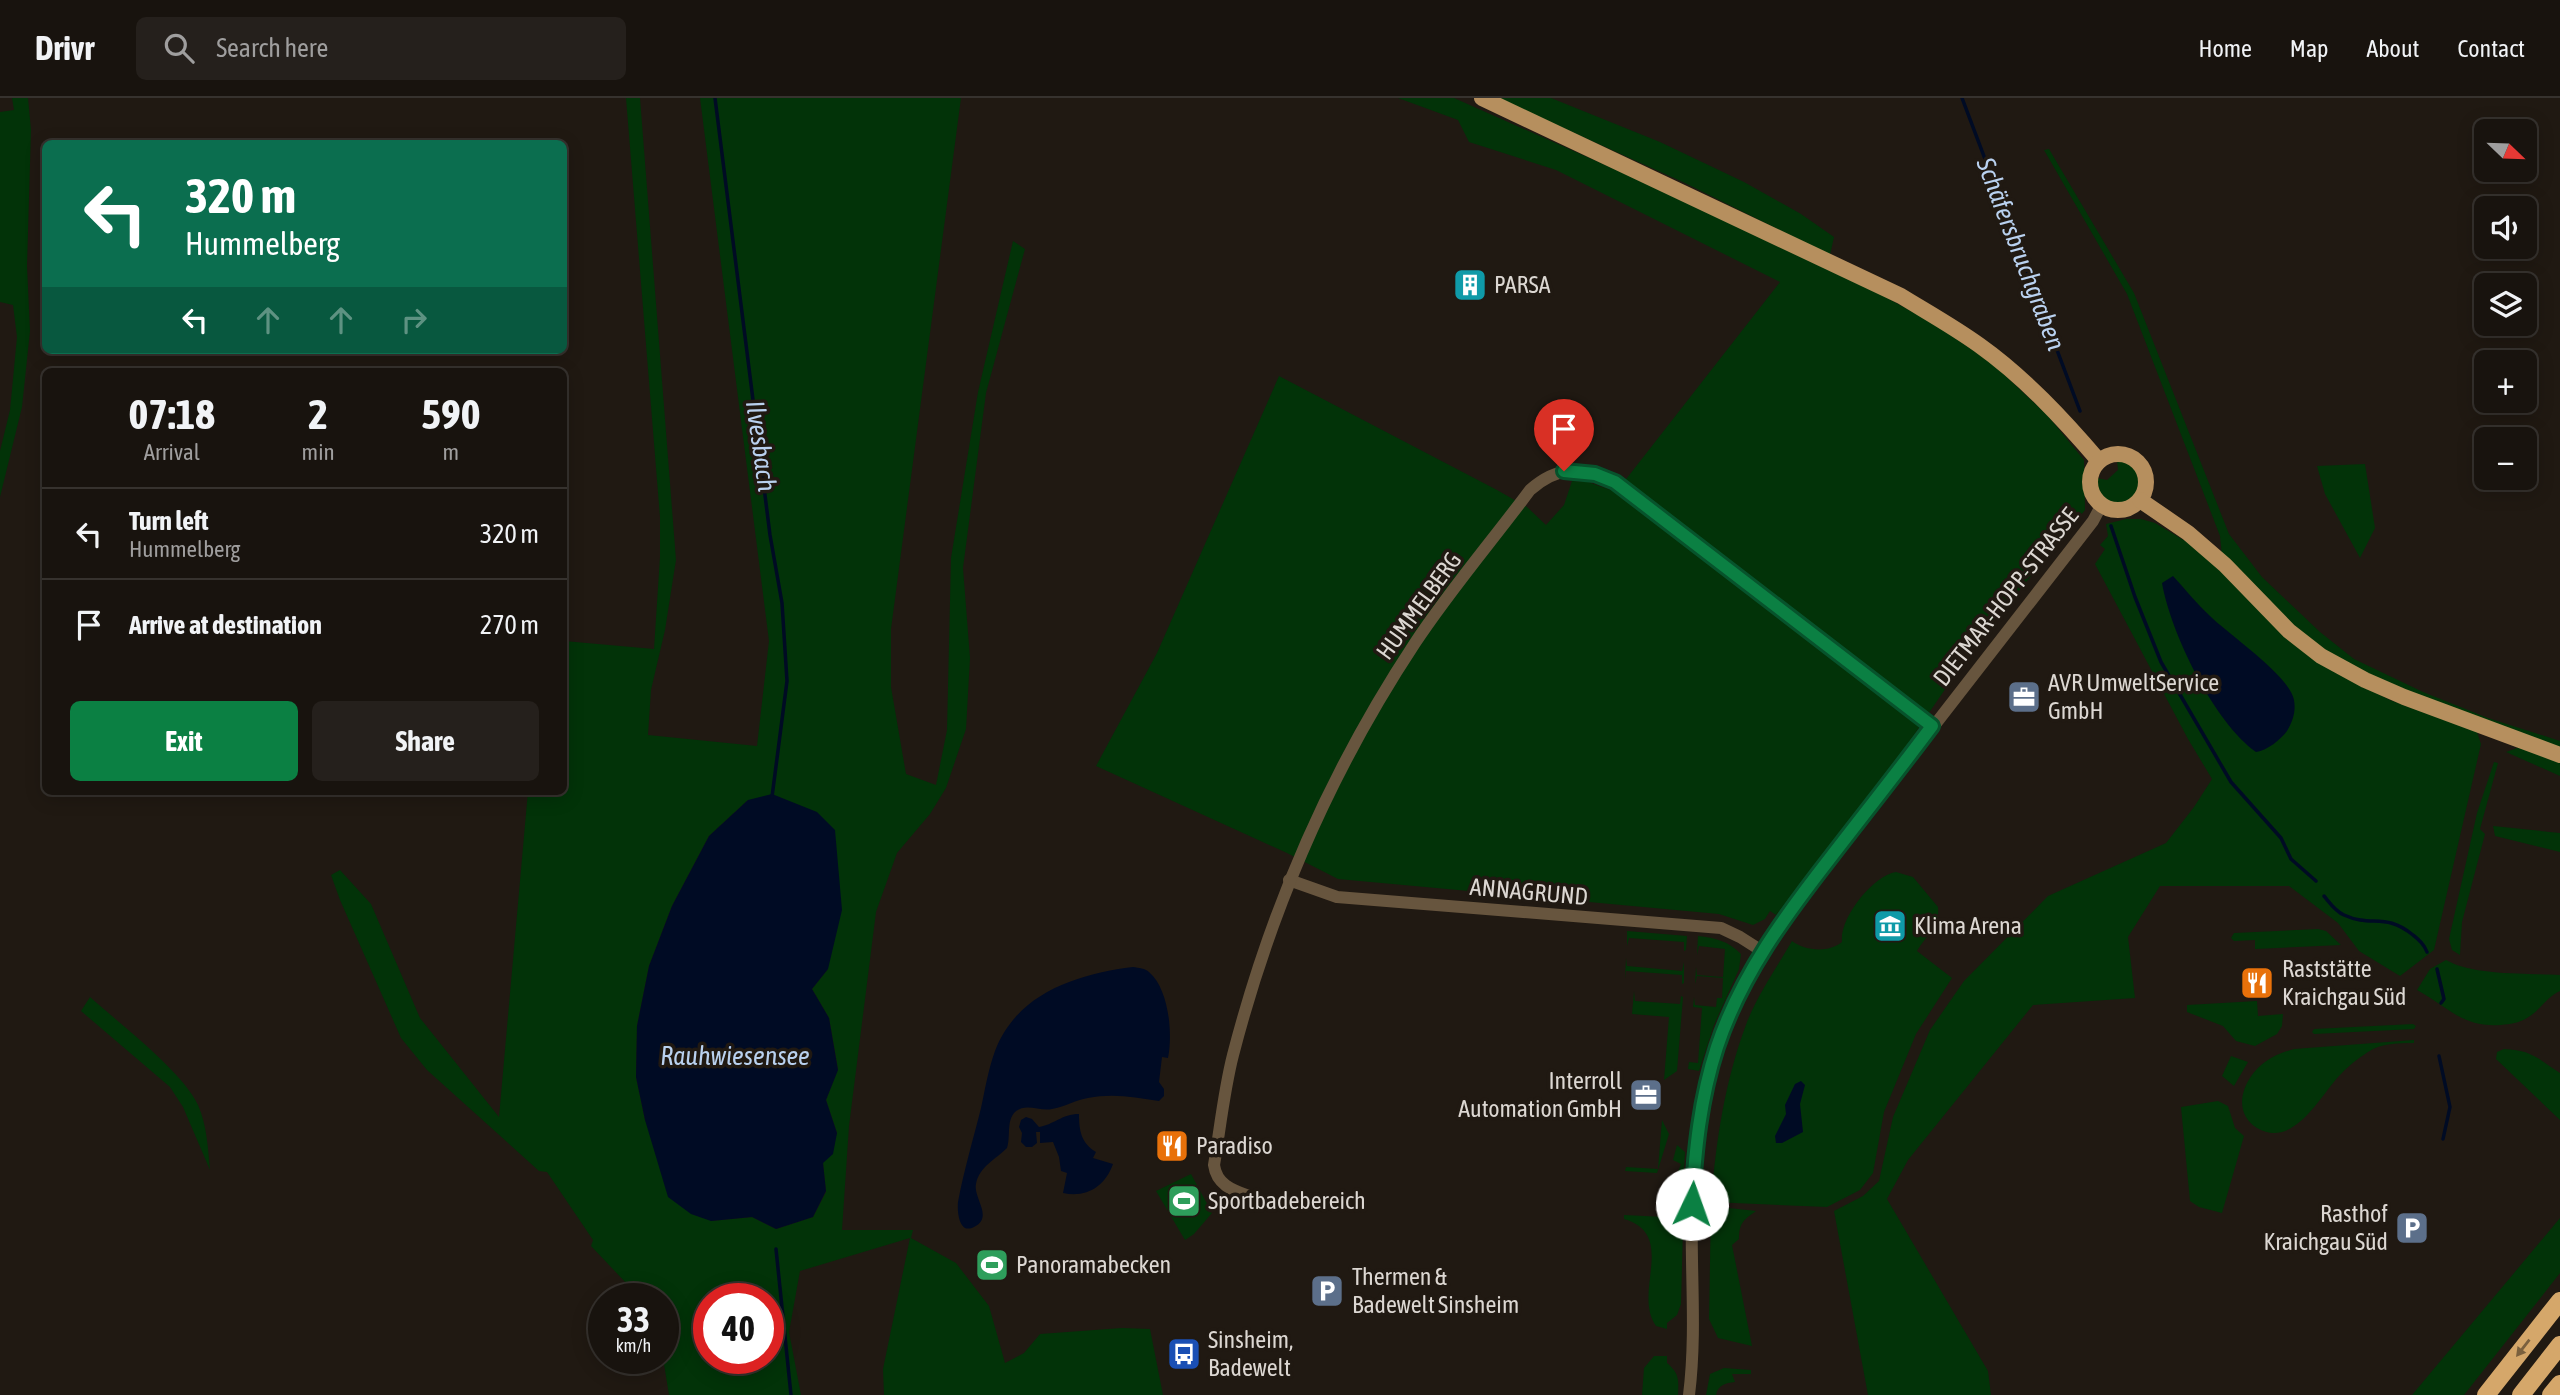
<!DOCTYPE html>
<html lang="en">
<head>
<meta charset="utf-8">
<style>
  :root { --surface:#18130e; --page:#25201c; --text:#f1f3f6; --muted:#9f9e9e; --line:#36322e; --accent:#0b8043 }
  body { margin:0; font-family:"Asap Condensed",sans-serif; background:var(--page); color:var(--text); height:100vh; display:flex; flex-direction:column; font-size:26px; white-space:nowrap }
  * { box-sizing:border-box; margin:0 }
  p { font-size:23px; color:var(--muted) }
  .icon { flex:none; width:38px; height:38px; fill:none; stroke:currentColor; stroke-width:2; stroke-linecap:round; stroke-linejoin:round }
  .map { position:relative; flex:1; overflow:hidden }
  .panel { position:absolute; left:42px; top:270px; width:525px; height:427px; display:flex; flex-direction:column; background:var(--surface); border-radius:10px; box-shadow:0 4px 18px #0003,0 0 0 2px var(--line) }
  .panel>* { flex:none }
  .hud { position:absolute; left:42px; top:42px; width:525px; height:214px; border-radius:10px; box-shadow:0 4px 18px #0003,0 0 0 2px var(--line); background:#0b6e4f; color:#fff; overflow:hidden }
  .needle { width:46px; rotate:113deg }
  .fabs { position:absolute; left:2474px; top:21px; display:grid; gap:14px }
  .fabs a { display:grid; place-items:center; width:63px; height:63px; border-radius:10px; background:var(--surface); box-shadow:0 4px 18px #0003,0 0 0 2px var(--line); font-size:35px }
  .speed { position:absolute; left:588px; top:1185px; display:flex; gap:14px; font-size:35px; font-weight:700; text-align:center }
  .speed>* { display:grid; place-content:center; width:91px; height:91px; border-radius:50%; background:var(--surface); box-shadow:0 4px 18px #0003,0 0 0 2px var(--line); line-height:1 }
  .speed small { font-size:18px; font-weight:400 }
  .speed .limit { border:10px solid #d22; background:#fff; color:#111 }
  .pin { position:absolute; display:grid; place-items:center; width:60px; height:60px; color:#fff; margin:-72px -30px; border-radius:50% 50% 50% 0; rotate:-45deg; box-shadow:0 0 7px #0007 }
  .pin .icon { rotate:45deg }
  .me { position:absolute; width:77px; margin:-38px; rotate:3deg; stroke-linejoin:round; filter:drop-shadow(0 0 5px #0008) }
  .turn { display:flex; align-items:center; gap:24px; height:147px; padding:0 28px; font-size:32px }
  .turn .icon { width:91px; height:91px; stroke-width:2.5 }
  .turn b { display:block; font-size:49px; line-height:60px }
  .lanes { display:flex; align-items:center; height:66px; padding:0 28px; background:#0003; justify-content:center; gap:35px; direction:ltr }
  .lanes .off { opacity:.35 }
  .eta { display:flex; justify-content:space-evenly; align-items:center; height:119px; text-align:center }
  .eta b { font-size:42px; font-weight:700; line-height:49px }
  .action { display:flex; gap:14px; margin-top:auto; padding:14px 28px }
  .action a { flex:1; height:80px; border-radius:10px; background:var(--accent); color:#fff; font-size:28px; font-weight:700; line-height:80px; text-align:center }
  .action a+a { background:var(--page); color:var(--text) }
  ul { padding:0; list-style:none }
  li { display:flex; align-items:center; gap:21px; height:91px; padding:0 28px; border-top:2px solid var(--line) }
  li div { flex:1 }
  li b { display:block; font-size:26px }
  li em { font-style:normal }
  header { display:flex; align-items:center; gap:42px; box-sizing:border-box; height:98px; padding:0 35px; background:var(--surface); border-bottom:2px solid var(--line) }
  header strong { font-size:33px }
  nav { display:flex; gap:38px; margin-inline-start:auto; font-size:24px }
  .search { width:490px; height:63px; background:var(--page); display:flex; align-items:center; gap:18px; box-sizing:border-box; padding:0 24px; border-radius:10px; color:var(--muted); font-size:26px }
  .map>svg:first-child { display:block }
  .green { fill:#023308; fill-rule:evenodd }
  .water { fill:#000b24 }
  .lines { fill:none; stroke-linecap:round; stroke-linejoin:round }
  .stream { stroke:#000b24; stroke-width:3.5 }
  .minor { stroke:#67553e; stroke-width:12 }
  .major { stroke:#b68f5e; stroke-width:16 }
  .highway { stroke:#d5a76a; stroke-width:18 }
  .oneway { fill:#7a603e }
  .route-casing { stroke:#07532c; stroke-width:18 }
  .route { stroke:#0b8043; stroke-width:12 }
  .labels { text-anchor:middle; stroke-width:7; stroke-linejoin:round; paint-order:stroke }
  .poi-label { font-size:24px; fill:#dcd7d2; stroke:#201912; text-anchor:start }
  .street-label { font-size:24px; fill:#dcd7d2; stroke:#201912 }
  .water-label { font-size:26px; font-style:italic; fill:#b9d1ef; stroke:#201912 }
</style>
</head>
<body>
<header>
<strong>Drivr</strong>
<div class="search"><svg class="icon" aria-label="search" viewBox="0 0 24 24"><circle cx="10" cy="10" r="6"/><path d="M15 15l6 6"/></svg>Search here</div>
<nav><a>Home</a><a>Map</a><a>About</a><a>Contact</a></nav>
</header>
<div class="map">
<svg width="2560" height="1297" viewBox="0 0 2560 1297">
  <rect width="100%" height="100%" fill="#201912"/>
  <!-- green -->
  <g class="green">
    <path d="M12 0H28L31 32 27 168 30 233 22 309 0 399V353L10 312 17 239 13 207 0 204V14L14 12Z"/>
    <path d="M626 0H640L676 462 665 532 651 592 648 637 757 648 769 543 700 0H961L891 531V589L906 676 936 687 947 632 951 460 978 294 1013 143 1025 151 986 295 963 470 970 560 966 631 946 690 930 716 897 755 876 814 849 1028 842 1132H913L911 1140 956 1165 989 1208 1005 1265 1024 1255 1040 1236 1122 1230 1150 1231 1163 1297H884L883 1271 910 1140 800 1173 789 1234 801 1297H669L663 1260V1200H636L627 1186 591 1148 593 1142 547 1074 539 1073 427 972 401 940 340 802 331 777 340 772 371 806 420 920 499 1019 528 693H564V543L654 551 660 459V419ZM748 702 828 871 812 891 829 920 838 971 826 1002 837 1035 823 1065 826 1094 813 1119 776 1131 752 1119 711 1123 645 1022 636 979 637 928 649 868 672 808 709 738ZM709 1200H768V1260H709Z"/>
    <path d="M1398 0H1454L1754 133 1871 191 1936 227 1993 266 2048 318 2084 362 2085 412 1978 543 1907 647 1776 817 1770 813 1765 821 1753 827 1719 816 1338 781 1287 755 1096 668 1157 555 1279 278 1497 392 1527 409 1546 427 1564 407 1572 383 1588 384 1616 394 1780 184 1556 72 1469 44 1458 22Z"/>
    <path d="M1497 0H1551L1660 44 1744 84 1801 116 1834 139 1830 157 1685 85Z"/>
    <path d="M2049 51 2134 195 2229 436 2262 479 2320 534 2354 561 2423 594 2488 620 2560 643V651L2405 595 2310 544 2222 458 2220 438 2127 196 2044 52Z"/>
    <path d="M2117 362 2133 367 2141 381C2141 402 2121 413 2104 400L2098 391 2097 380 2107 382 2118 372Z"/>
    <path d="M2365 366 2375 430 2360 460 2325 396 2317 368Z"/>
    <path d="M2126 421H2141L2155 425 2197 450 2337 575 2390 602 2477 634 2481 646 2434 852 2400 878 2359 853 2338 825 2289 788H2160L2128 839 2135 900 2033 907 1908 1062 1887 1101 1988 1273 1991 1297H1868L1834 1113 1863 1098 1879 1083 1893 1019 1930 932 1964 883 2048 798 2166 745 2194 709 2212 681 2188 641 2095 466 2105 451 2100 447 2108 438 2106 426Z"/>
    <path d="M2520 649 2560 663V678L2506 654Z"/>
    <path d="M2494 664 2498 665 2480 731 2485 736 2462 824 2460 857 2452 852 2449 841 2477 715Z"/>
    <path d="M2493 728 2560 735V754L2495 738Z"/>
    <path d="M1896 774 1913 779 1938 809C1940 829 1927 836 1917 853L1952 880 1916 936 1884 1014 1873 1075 1860 1092 1827 1109 1711 1104C1716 1042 1725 982 1747 924 1758 896 1777 869 1792 843 1805 853 1829 855 1842 844 1839 821 1872 778 1896 774Z"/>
    <path d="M2318 831 2326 833 2341 847 2255 851V842L2234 843 2231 840 2234 835Z"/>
    <path d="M1627 833 1687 838 1686 852 1684 853V844L1629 840 1627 848Z"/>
    <path d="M1698 838C1716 840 1728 843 1741 856L1739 871 1714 927 1699 973 1688 971 1689 964 1698 965 1702 910 1693 909 1694 899 1695 907 1716 909 1717 900H1722L1723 880 1697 878 1695 886 1696 869 1697 877 1723 879 1725 851 1699 848 1697 857Z"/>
    <path d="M1626 860 1627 868 1682 873 1684 864V885L1682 886V877L1626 873 1625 881Z"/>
    <path d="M2446 862C2474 878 2527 875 2560 877V893C2546 899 2540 913 2527 920 2519 925 2510 926 2501 927 2463 930 2448 909 2417 892L2430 871Z"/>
    <path d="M1634 893 1635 903 1680 906 1681 898 1683 899 1677 973 1664 982 1669 919 1632 916Z"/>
    <path d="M90 899C119 925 183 974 198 1007 207 1027 208 1051 210 1072L183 1009 170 989 81 913Z"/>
    <path d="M2257 903 2258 918 2283 916 2282 928 2277 936 2255 948 2236 943 2223 928 2187 914V907Z"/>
    <path d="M2413 926 2416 928 2414 931 2314 936 2312 934 2314 931Z"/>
    <path d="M2414 942V945C2399 945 2381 945 2368 954 2357 961 2347 969 2339 978 2319 1000 2293 1051 2257 1030 2230 1013 2244 979 2265 964 2274 957 2284 954 2294 951Z"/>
    <path d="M2504 951C2532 952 2538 961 2560 975V1022L2496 961 2497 954Z"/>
    <path d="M2231 958 2248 964 2234 988 2222 978Z"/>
    <path d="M2218 1003 2228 1008 2235 1030 2244 1038 2222 1115 2199 1109 2190 1103 2181 1009Z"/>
    <path d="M1662 1022 1669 1036 1657 1075 1625 1073 1626 1069 1658 1071Z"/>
    <path d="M1677 1047 1685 1054 1683 1088 1673 1098 1660 1097 1664 1087 1672 1089 1681 1066 1673 1062Z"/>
    <path d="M1191 1076 1212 1115 1194 1136 1185 1142 1156 1093Z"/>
    <path d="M1711 1108 1756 1113C1743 1122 1739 1126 1739 1141L1732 1147 1752 1248 1718 1240 1709 1221Z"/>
    <path d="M1666 1110C1677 1115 1680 1118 1683 1130L1681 1206 1677 1217 1667 1225V1231L1656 1228C1632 1194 1678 1137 1624 1121V1117L1665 1119Z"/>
    <path d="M2560 1120V1175L2464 1297H2412Z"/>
    <path d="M1654 1258H1667V1265C1679 1275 1679 1282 1678 1297H1642L1644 1270Z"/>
    <path d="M1724 1270 1751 1272V1276H1732L1735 1284C1725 1285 1718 1287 1716 1297H1706L1710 1276Z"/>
  </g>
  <!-- water -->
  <g class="water">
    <path d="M2173 478C2185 491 2197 506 2210 518 2228 536 2290 578 2294 602 2296 613 2293 623 2287 633 2280 642 2268 652 2256 654 2214 624 2171 536 2162 485Z"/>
    <path d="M772 696 817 714 835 732 842 812 828 871 812 891 829 920 838 972 826 1002 837 1035 833 1056 823 1065 826 1093 813 1119 776 1131 752 1119 711 1123 691 1116 668 1099 645 1022 636 979 637 928 649 868 672 808 709 738 748 702Z"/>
    <path d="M1133 869C1139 870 1145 870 1149 874 1169 891 1173 936 1168 960L1162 959 1159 984 1164 991V998L1159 1003C1135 999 1112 995 1088 1000 1076 1002 1064 1009 1052 1011 1040 1014 1026 1004 1015 1014 1006 1023 1011 1039 1007 1050 996 1061 979 1069 976 1086 973 1100 994 1119 974 1129 959 1137 957 1113 958 1104 964 1072 973 1042 981 1010 985 992 988 972 995 953 1017 895 1077 876 1133 869Z"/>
    <path d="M1801 983 1805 987 1800 1006 1803 1034 1782 1045H1776L1775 1038 1786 1016 1785 1007 1795 986Z"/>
    <path d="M1079 1016C1079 1032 1081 1045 1096 1054L1093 1060 1113 1066C1105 1089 1086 1100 1063 1095L1067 1075 1061 1073 1059 1059 1053 1044 1040 1045V1034H1036L1037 1045 1032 1049H1026L1021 1044 1022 1035 1019 1029 1021 1022 1026 1019 1032 1021 1039 1029C1053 1027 1062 1016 1079 1016Z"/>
  </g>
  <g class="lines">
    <!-- stream -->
    <g class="stream">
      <path d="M715 0 770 437 782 505 787 583 772 699"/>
      <path d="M1962 0 2080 313"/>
      <path d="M2111 428 2135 499 2161 564 2231 684 2281 740 2291 761 2316 783"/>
      <path d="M2324 798C2330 805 2335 813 2344 817 2372 830 2385 814 2413 837 2419 842 2424 846 2427 854"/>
      <path d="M2437 871 2444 901 2441 905"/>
      <path d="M2439 958 2450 1009 2443 1041"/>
      <path d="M776 1151 791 1297"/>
    </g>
    <!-- minor -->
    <g class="minor">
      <path d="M1289 782 1337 799 1721 830 1740 839 1762 853"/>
      <path d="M1254 1100C1236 1093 1217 1089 1214 1067 1220 1031 1224 992 1233 957 1271 810 1331 672 1415 545 1450 492 1492 443 1530 392 1557 368 1583 367 1615 385L1932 628"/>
      <path d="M1689 1297C1697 1233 1690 1169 1692 1105 1696 999 1723 913 1781 825L2093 423 2101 408"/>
    </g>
    <!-- major -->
    <g class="major">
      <path d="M1482 0 1901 198C1927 214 1954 229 1979 247 2024 279 2063 321 2099 363"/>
      <circle cx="2118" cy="384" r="28"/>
      <path d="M2140 402 2188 435 2225 467 2289 533 2321 558 2365 582 2404 599 2560 657"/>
    </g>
    <!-- highway -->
    <g class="highway">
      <path d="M2486 1297 2560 1203"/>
      <path d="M2521 1297 2560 1247"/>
      <path d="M2551 1297 2560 1286"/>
    </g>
  </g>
  <!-- one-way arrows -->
  <defs><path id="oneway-solid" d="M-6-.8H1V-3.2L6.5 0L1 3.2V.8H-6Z" transform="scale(1.75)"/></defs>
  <use class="oneway" href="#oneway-solid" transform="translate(2523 1250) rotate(128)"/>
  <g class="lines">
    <defs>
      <path id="route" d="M1564 373 1595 376 1615 384 1932 628C1899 672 1865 715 1831 759 1785 818 1741 877 1717 949 1700 1001 1695 1052 1692 1106"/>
    </defs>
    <!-- route casing -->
    <use href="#route" class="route-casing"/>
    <!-- route -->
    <use href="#route" class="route"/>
  </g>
  <!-- icons -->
  <defs>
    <symbol id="building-square" viewBox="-11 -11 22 22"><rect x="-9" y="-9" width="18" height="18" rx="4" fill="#0f9aa8" stroke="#201912"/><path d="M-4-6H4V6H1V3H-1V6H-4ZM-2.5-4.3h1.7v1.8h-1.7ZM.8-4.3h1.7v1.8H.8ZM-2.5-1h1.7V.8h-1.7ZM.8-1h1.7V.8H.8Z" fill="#fff"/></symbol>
    <symbol id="office-square" viewBox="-11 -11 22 22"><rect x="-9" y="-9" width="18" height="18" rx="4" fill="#5c6f8a" stroke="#201912"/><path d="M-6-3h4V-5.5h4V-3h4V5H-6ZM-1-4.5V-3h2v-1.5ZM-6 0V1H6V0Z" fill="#fff"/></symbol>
    <symbol id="museum-square" viewBox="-11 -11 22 22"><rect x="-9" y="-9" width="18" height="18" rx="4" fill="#0f9aa8" stroke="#201912"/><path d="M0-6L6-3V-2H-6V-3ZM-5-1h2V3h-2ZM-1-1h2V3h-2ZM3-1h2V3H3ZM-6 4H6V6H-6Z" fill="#fff"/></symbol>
    <symbol id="restaurant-square" viewBox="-11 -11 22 22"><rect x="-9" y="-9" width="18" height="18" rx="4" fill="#e8710a" stroke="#201912"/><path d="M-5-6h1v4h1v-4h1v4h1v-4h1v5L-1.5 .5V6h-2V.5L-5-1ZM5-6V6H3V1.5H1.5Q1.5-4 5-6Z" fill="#fff"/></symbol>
    <symbol id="stadium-square" viewBox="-11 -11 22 22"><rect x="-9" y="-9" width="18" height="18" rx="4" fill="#2e9e5b" stroke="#201912"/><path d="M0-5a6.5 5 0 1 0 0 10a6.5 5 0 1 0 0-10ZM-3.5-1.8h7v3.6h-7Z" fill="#fff"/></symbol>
    <symbol id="parking-square" viewBox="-11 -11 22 22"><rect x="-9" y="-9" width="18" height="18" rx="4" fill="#5c6f8a" stroke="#201912"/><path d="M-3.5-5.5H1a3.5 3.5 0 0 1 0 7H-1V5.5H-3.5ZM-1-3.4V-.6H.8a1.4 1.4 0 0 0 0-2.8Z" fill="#fff"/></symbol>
    <symbol id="bus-square" viewBox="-11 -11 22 22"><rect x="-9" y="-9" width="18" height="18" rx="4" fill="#1a4fb4" stroke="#201912"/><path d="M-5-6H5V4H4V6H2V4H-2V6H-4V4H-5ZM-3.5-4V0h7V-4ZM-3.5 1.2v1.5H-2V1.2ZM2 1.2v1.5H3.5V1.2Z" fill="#fff"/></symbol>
  </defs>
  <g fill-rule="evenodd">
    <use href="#building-square" x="1451" y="168" width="38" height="38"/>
    <use href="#office-square" x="2005" y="580" width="38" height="38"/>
    <use href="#museum-square" x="1871" y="809" width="38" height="38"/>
    <use href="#restaurant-square" x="2238" y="866" width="38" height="38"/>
    <use href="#office-square" x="1627" y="978" width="38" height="38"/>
    <use href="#restaurant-square" x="1153" y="1029" width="38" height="38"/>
    <use href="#stadium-square" x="1165" y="1084" width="38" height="38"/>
    <use href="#parking-square" x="2393" y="1111" width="38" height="38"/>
    <use href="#stadium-square" x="973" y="1148" width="38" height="38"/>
    <use href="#parking-square" x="1308" y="1174" width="38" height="38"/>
    <use href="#bus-square" x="1165" y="1237" width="38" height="38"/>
  </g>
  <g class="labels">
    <!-- poi labels -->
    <g class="poi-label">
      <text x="1494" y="195">PARSA</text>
      <text x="2048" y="593">AVR UmweltService<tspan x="2048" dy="28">GmbH</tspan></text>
      <text x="1914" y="836">Klima Arena</text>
      <text x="2282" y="879">Raststätte<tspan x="2282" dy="28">Kraichgau Süd</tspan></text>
      <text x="1622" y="991" text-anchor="end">Interroll<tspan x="1622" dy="28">Automation GmbH</tspan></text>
      <text x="1196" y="1056">Paradiso</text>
      <text x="1208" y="1111">Sportbadebereich</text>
      <text x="2388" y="1124" text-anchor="end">Rasthof<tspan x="2388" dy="28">Kraichgau Süd</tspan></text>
      <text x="1016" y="1175">Panoramabecken</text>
      <text x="1352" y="1187">Thermen &amp;<tspan x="1352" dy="28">Badewelt Sinsheim</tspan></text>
      <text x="1208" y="1250">Sinsheim,<tspan x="1208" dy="28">Badewelt</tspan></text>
    </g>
    <!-- street labels -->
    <g class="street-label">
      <text transform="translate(2006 499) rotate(-52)" y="8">DIETMAR-HOPP-STRASSE</text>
      <text transform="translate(1419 508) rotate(-54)" y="8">HUMMELBERG</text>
      <text transform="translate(1529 794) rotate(5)" y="8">ANNAGRUND</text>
    </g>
    <!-- water labels -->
    <g class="water-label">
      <text transform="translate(2021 156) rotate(69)" y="9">Schäfersbruchgraben</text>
      <text transform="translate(761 348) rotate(82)" y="9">Ilvesbach</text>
      <text x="735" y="967">Rauhwiesensee</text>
    </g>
  </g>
</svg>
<div class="fabs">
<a><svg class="needle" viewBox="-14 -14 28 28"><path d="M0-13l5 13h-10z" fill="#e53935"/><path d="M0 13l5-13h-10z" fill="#9f9e9e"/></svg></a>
<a><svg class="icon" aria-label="sound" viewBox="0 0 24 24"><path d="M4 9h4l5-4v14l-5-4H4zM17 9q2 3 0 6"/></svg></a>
<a><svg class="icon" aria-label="layers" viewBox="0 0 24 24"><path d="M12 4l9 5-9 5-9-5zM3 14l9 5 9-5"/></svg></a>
<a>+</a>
<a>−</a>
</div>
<div class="speed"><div>33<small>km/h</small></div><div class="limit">40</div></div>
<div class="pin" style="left:1564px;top:373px;background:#d93025"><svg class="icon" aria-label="arrive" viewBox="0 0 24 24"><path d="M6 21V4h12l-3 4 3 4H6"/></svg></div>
<svg class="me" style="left:1692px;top:1106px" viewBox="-20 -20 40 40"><circle r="19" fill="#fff"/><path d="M0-13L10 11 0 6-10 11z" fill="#0b8043"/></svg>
<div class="hud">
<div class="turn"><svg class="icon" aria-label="left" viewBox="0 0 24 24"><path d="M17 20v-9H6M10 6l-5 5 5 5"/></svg><div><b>320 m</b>Hummelberg</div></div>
<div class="lanes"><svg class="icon" aria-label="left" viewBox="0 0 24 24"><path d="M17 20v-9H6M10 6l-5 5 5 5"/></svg><svg class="icon off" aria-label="ahead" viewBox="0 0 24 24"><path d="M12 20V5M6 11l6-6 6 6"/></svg><svg class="icon off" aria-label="ahead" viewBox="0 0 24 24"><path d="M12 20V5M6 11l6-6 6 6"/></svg><svg class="icon off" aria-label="right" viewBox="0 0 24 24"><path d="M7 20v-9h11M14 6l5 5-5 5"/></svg></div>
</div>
<section class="panel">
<div class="eta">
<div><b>07:18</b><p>Arrival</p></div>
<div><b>2</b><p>min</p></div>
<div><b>590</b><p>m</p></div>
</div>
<ul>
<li><svg class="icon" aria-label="left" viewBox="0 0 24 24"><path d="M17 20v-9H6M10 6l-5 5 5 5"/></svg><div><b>Turn left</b><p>Hummelberg</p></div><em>320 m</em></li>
<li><svg class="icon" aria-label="arrive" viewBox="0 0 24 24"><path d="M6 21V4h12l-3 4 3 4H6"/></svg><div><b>Arrive at destination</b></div><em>270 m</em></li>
</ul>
<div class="action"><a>Exit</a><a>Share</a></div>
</section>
</div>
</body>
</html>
